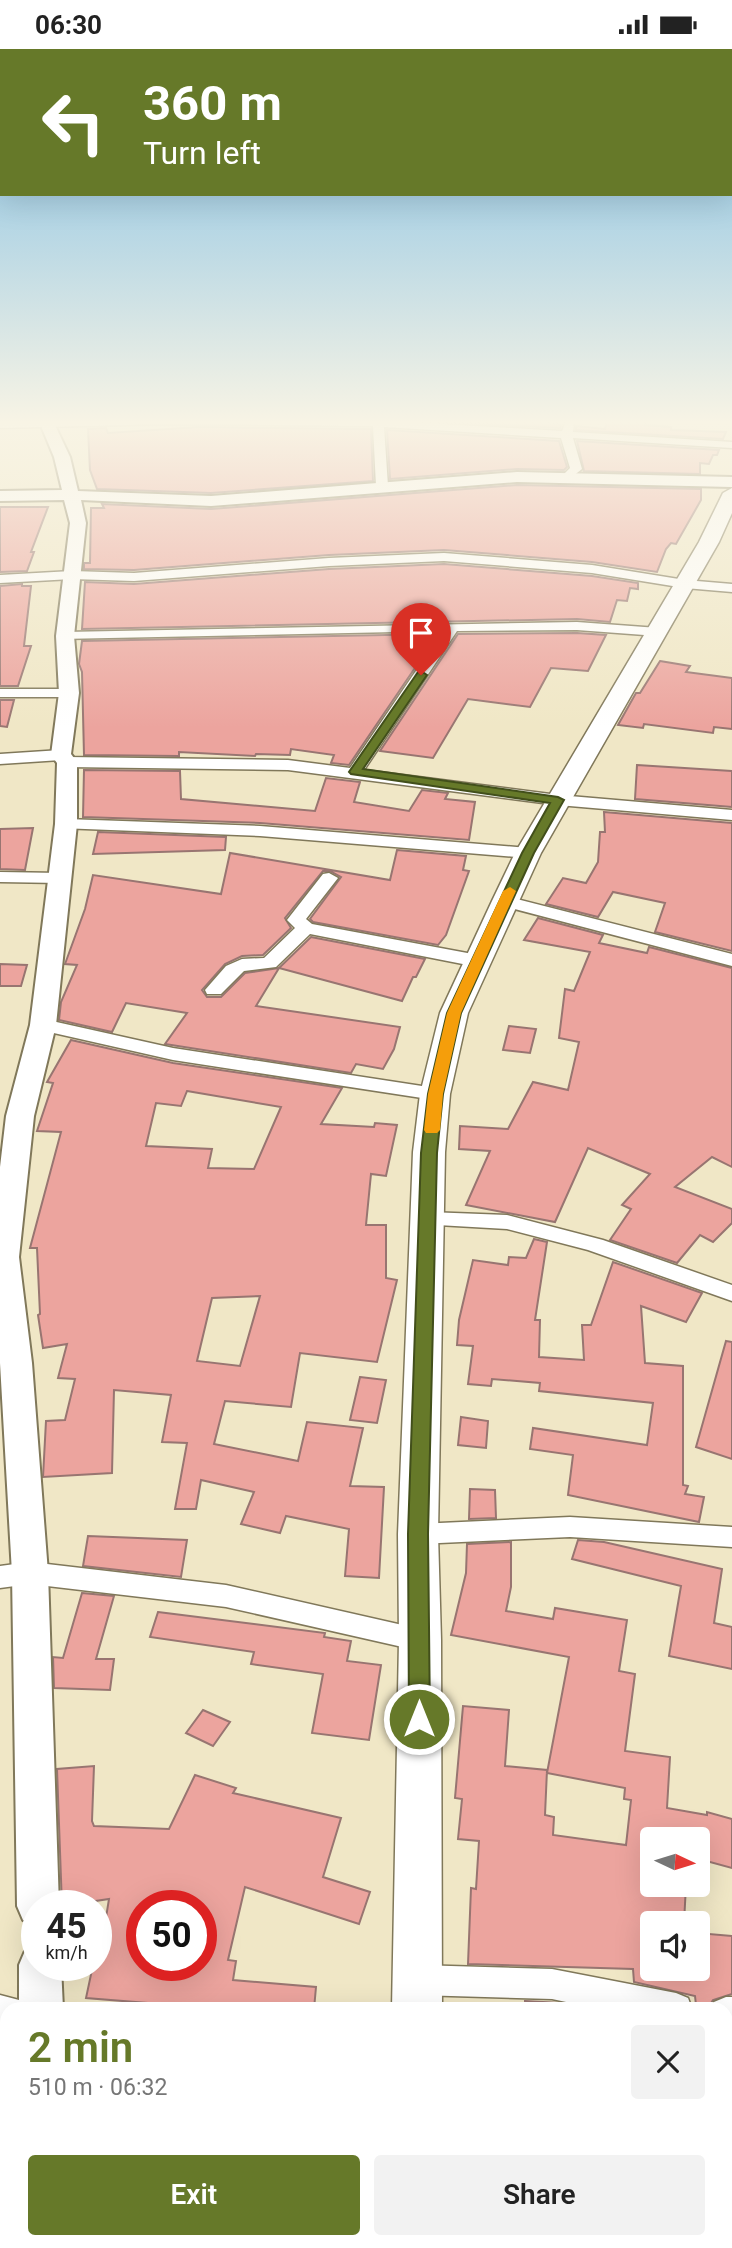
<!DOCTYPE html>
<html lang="en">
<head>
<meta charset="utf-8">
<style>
  :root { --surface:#fff; --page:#f2f2f2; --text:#222; --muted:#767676; --accent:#667929 }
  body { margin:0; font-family:Roboto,sans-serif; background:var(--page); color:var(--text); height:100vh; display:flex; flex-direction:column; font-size:26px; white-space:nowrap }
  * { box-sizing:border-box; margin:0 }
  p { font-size:23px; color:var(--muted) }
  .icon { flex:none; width:38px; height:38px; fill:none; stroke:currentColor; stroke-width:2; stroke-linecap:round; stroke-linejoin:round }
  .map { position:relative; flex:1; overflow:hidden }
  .drawer { position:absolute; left:0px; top:1953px; width:733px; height:247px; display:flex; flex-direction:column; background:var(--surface); border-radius:21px 21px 0 0; box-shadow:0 7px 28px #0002 }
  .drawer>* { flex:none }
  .guide { position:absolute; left:0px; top:0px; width:733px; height:147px; box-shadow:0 7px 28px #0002; background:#667929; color:#fff; overflow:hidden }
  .needle { width:46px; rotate:94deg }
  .fabs { position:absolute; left:640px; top:1778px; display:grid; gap:14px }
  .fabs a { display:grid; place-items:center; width:70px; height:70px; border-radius:7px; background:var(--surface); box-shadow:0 7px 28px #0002; font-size:35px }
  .speed { position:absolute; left:21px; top:1841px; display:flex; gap:14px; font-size:35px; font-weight:700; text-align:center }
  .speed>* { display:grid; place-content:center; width:91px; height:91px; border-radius:50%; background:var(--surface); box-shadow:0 7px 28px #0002; line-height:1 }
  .speed small { font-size:18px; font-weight:400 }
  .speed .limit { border:10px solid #d22; background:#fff; color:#111 }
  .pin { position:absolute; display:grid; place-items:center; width:60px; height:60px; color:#fff; margin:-72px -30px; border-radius:50% 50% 50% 0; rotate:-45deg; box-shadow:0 0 7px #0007 }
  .pin .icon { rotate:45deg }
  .me { position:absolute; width:77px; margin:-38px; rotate:0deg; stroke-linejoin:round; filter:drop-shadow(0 0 5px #0008) }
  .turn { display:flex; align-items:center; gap:24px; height:147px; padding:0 28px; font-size:32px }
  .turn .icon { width:91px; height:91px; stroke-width:2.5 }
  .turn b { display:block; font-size:49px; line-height:60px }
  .round { display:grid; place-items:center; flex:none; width:74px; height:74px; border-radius:7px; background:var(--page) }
  .summary { display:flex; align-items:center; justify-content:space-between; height:119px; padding:0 28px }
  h1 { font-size:42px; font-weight:600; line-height:52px; color:var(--accent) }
  .action { display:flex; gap:14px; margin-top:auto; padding:14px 28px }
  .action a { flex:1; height:80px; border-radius:7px; background:var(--accent); color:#fff; font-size:28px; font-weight:600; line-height:80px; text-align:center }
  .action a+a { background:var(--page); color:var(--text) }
  .status { display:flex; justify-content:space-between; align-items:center; height:49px; padding:0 35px; background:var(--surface); direction:ltr }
  .status svg { height:19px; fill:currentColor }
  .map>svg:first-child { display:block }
  .building { fill:#eca49e; stroke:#987571; stroke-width:2; fill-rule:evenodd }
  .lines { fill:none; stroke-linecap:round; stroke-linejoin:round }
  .minor-casing { stroke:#80785a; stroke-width:3 }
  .tertiary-casing { stroke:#80785a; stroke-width:4 }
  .secondary-casing { stroke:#80785a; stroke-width:3 }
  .minor { fill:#fff; fill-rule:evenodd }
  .tertiary { fill:#fff; fill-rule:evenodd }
  .secondary { fill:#fff; fill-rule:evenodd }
  .route { fill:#667929; stroke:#424f1b; stroke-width:2 }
  .slow { fill:#f59e0b }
</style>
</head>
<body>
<div class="status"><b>06:30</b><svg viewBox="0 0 49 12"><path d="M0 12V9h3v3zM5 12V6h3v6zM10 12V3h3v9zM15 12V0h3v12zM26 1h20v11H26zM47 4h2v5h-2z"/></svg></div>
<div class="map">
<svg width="732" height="2199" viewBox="0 0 732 2199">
  <rect width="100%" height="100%" fill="#f0e7c6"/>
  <!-- building -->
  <g class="building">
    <path d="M431 372H547L561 376 560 379Z"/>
    <path d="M607 372H646L645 376 671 378V381L726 383 723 390 576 381V377L605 380Z"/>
    <path d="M199 378 371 380 373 432 211 444 97 440 90 421 88 380 106 379 108 384Z"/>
    <path d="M387 381 559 392 567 418 564 421 517 420 390 430Z"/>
    <path d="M577 392 719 401 717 406H713L709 415 700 414V425L584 422Z"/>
    <path d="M517 436 701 440V451L676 495 671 494 666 500 657 523 592 513 444 501 329 506 134 521 84 520V514H90L91 459H104L102 455 211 460Z"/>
    <path d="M0 458H48L31 503H34L27 522 0 523Z"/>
    <path d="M444 515 592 527 638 534V540L630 539 627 552 617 551 610 573 577 570 82 580 85 533 134 535 329 520Z"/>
    <path d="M22 535V537H31L24 597H31L18 637H0V537Z"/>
    <path d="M577 584 606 586 588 622 551 619 530 658 468 650 433 709 380 702 458 585Z"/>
    <path d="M438 585 349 716 331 714 334 706 291 700 290 706 256 705 255 707 179 703V707L84 706 82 623 79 615 82 592Z"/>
    <path d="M660 612 690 617 686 623 732 629V680L714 678 713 684 644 675 643 679 618 676 636 644H640Z"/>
    <path d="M0 651H14L7 678 0 677Z"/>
    <path d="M637 716 732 722V758L635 750Z"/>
    <path d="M84 721 180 722 181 750 315 762 326 729 360 733 354 753 409 762 422 741 448 744 445 750 475 753 469 791 260 774 83 768Z"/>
    <path d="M604 763 732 774V902L655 883 665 854 613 843 598 868 546 855 563 829 586 834 598 813 600 783H605Z"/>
    <path d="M33 779 25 821 0 820V780Z"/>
    <path d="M98 783 226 788 225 801 93 805Z"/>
    <path d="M397 801 466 807 463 821 469 822 446 886 438 896 313 873 310 870 341 828 330 822H323L285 869 291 879 263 906 242 907 225 915 202 941 207 948H221L245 924 279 919 256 957 400 978 394 1000 383 1020 356 1015 351 1024 165 995 187 964 126 954 112 983 59 971 61 953 77 916 65 915 85 860 93 826 221 845 230 804 390 831Z"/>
    <path d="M538 869 603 886 599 894 647 904 649 898 732 919V1118L712 1108 675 1138 732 1160V1174L713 1193 700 1186 677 1214 610 1191 631 1160 622 1156 650 1125 588 1099 555 1173 466 1156 490 1102 459 1100 460 1077 508 1080 533 1033 568 1041 579 993 559 989 565 940 574 942 590 903 524 891Z"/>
    <path d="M311 888 425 910 416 928H413L402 952 279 919Z"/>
    <path d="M0 915 27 916 21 937H0Z"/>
    <path d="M509 977 536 980 530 1004 503 1001Z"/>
    <path d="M71 991 173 1014 342 1039 321 1075 374 1078 375 1074 397 1076 386 1127 371 1125 366 1176H386V1229L397 1231 377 1313 300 1304 291 1358 225 1352 214 1395 298 1412 307 1373 363 1379 350 1437 384 1438 379 1529 345 1527 349 1480 286 1467 280 1484 241 1475 254 1443 201 1431 196 1460H175L187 1394 162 1393 171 1346 114 1341 112 1424 43 1428 46 1372 65 1371 75 1330 58 1329 67 1295 43 1299 38 1266 40 1265 37 1199H30L61 1083 37 1082 53 1034 47 1033ZM187 1042 281 1058 254 1120 208 1119 212 1100 146 1097 156 1054 181 1057ZM260 1247 240 1317 197 1312 212 1249Z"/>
    <path d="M534 1190 547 1193 535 1271H540L539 1308 584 1311 582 1276H591L613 1213 702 1244 686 1273 641 1257 645 1314 683 1317V1436L688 1437 685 1445 704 1448 699 1473 568 1446 573 1406 530 1400 533 1379 647 1396 653 1354 539 1342 540 1334 492 1330 491 1337 468 1335 473 1297 457 1296 459 1271 473 1211 508 1216 509 1208 526 1209Z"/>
    <path d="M726 1292 732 1293V1410L696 1398Z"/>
    <path d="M360 1328 386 1331 377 1374 350 1371Z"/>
    <path d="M461 1368 488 1372 486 1399 458 1396Z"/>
    <path d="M470 1440 495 1441 496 1469 469 1470Z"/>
    <path d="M88 1487 187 1491 181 1528 83 1517Z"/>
    <path d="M578 1491 604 1493 722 1520 714 1574 732 1578V1620L669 1607 681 1537 572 1510Z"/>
    <path d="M511 1493V1538L506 1562 553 1570 555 1559 627 1571 619 1622 635 1625 625 1702 670 1708 667 1759 707 1766V1763L732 1770V1819L699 1810 703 1790H653V1836H686L684 1874H653V1920H698V1884L732 1887V1945L713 1951 709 1957 696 1956 695 1947 634 1933 633 1920 468 1915 471 1839 476 1840 479 1792 458 1790 462 1750 455 1749 463 1657 509 1661 505 1717 547 1721 545 1766 554 1768 553 1786 626 1796 631 1751 624 1750 625 1739 547 1724 569 1608 451 1586 466 1524 467 1495Z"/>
    <path d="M82 1544 114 1547 96 1610H114L110 1641 54 1639 53 1608 63 1609Z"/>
    <path d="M158 1563 325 1584 324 1588 351 1592 347 1612 381 1616 369 1691 312 1684 323 1625 251 1615 254 1603 150 1588Z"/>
    <path d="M203 1661 230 1673 213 1697 186 1684Z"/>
    <path d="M94 1717 92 1772 94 1777 169 1780 195 1726 236 1739 233 1744 341 1769 323 1828 370 1843 359 1875 245 1838 228 1911 236 1912 233 1931 316 1938 314 1960H172V1956L86 1949 93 1916 99 1912 109 1850 62 1857 57 1720ZM142 1857H201V1916H179V1919L142 1916Z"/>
    <path d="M525 1952 560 1954V1960H525Z"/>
  </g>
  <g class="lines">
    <defs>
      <g id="minor">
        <path d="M393 372 562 382 566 372H574L573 383 732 393V399L573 389 582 420 568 431 562 427 570 419 561 389 384 378 388 437 382 441 376 437 373 377 168 375 0 379V373L44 372Z"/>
        <path d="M444 504 592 516 685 531 732 535V543L685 539 592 524 444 512 329 517 134 532 72 530 0 534V526L72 522 134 524 329 509Z"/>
        <path d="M577 573 658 579 665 583 658 587 577 581 457 582 364 721 558 746 732 761V771L558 756 288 721 67 718 61 716V711L0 715V705L61 701 67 703V708L288 711 350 719 443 582 60 590 58 587 65 583Z"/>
        <path d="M0 640H69L76 644 69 648H0Z"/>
        <path d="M66 770 260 777 528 799 536 804 528 809 260 787 60 779 58 775 60 771Z"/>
        <path d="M0 823 60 824 69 829 60 834 0 833Z"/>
        <path d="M329 824 338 829 306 870 312 875 478 906 487 912 478 918 310 885 276 918 244 922 221 945H207L205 941 226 917 242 910 264 909 295 879 287 871 323 825Z"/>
        <path d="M505 847 732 905V917L499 856 496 852 499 848Z"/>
        <path d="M43 970 173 999 435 1039 442 1041 445 1045 442 1049 435 1051 173 1011 36 980 33 976 36 972Z"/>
        <path d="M428 1163 507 1166 603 1191 732 1236V1252L588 1201 507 1180 420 1175 417 1170 420 1165Z"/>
        <path d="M570 1468 732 1478V1498L570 1488 418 1495 409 1492 405 1485 409 1478 418 1475Z"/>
        <path d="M30 1513 226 1536 420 1580 430 1583 434 1591 430 1599 420 1602 226 1558 30 1535 0 1539V1517Z"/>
        <path d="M417 1916 552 1920 676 1944 688 1949 692 1960H599L552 1950 417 1946 406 1942 401 1931 406 1920Z"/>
        <path d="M0 1946 19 1951 23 1960H7V1978H0Z"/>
        <path d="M726 1948H732V1980H726V1960H711L714 1953Z"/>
        <path d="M726 2184 732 2189V2199H666L664 2193H726Z"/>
      </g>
      <g id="tertiary">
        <path d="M39 372H53L70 408 78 442 211 447 517 423 732 428V438L517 433 211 457 81 451 86 474 74 587 79 644 71 705 77 713V775L56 976 34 1067 19 1208 32 1314 48 1524 59 1857H37V1876L23 1871 17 1857 12 1524 0 1314V1118L6 1067 30 976 55 775 57 714 51 706 59 644 56 587 70 474 64 451 0 452V442L62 441 54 408Z"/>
        <path d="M37 1897V1916H61L63 1960H19V1916L25 1902Z"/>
        <path d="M7 2174V2193H44L43 2199H0L3 2176Z"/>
      </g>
      <g id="secondary">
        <path d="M732 439V464L719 493 541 804 468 964 450 1045 445 1103 438 1485 441 1591 442 1960H392L399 1591 398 1485 413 1103 420 1045 440 964 492 852 515 804 699 493 723 444Z"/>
        <rect x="390" y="2193" width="54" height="6"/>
      </g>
    </defs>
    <!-- minor casing -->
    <use href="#minor" class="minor-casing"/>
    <!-- tertiary casing -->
    <use href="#tertiary" class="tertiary-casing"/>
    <!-- secondary casing -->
    <use href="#secondary" class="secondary-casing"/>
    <!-- minor -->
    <use href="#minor" class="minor"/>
    <!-- tertiary -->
    <use href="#tertiary" class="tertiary"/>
    <!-- secondary -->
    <use href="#secondary" class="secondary"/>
  </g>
  <!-- sky -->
  <linearGradient id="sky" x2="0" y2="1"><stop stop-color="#7abce4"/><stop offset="0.55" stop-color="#f8f4e5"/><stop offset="1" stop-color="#f8f4e5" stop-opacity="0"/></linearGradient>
  <rect width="732" height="679" fill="url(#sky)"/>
  <!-- route -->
  <path class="route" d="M421 622 427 626 363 720 558 748 564 751 534 804 461 964 443 1045 437 1104 428 1485 430 1670 427 1676 419 1679 412 1676 409 1670 408 1485 421 1104 428 1045 447 964 522 804 550 754 351 725 349 723 418 623Z"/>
  <!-- slow -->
  <path class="slow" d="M510 838 516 842 461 964 443 1045 440 1081 437 1084H426L424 1081 428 1045 447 964 503 842Z"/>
</svg>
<div class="fabs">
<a><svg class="needle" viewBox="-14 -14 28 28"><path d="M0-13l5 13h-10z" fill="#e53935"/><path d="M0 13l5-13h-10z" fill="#767676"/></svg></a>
<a><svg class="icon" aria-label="sound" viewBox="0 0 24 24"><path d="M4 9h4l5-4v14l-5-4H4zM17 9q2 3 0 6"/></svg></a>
</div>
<div class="speed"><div>45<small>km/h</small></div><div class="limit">50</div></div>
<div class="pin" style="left:421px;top:626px;background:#d93025"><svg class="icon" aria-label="arrive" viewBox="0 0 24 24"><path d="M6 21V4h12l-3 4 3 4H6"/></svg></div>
<svg class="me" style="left:419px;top:1670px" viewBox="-20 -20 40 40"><circle r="17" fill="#667929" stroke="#fff" stroke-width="3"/><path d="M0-11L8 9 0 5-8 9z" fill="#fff"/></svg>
<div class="guide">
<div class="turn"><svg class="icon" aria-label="left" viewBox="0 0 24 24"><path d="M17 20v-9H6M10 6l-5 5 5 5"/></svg><div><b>360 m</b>Turn left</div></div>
</div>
<section class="drawer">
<div class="summary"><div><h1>2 min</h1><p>510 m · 06:32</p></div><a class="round"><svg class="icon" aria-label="close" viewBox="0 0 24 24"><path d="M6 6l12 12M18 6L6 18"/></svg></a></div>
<div class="action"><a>Exit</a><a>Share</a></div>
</section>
</div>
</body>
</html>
